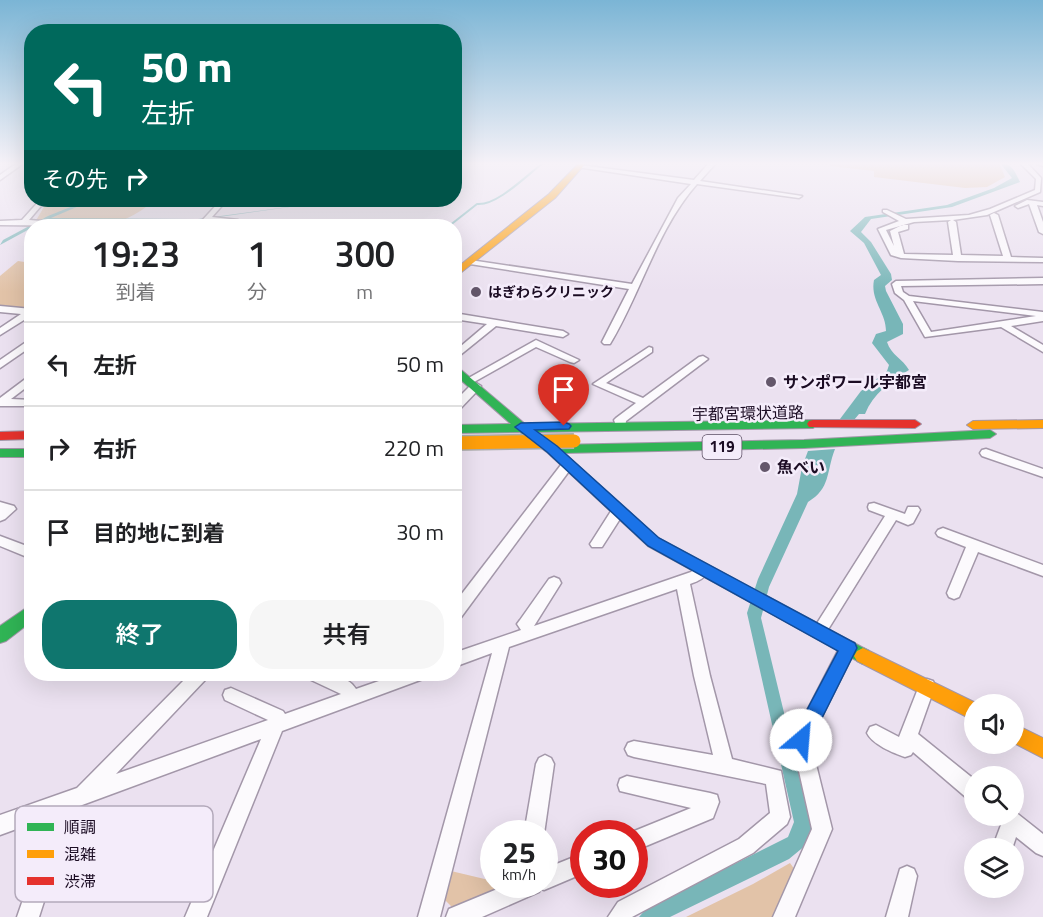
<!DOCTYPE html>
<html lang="ja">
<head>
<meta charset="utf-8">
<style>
  :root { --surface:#fff; --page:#f6f6f6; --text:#202124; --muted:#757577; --line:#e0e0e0; --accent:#0f766e }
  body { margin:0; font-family:"Titillium Web","Noto Sans JP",sans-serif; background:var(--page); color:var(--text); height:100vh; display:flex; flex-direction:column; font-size:22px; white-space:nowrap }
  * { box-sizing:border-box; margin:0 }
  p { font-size:20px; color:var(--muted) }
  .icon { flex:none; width:33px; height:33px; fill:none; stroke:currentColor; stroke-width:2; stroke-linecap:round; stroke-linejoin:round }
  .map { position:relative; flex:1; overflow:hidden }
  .details { position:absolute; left:24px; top:219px; width:438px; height:462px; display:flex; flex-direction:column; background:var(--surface); border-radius:24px; box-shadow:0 6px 24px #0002 }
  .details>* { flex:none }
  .top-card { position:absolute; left:24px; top:24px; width:438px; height:183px; border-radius:24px; box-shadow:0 6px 24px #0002; background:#00695c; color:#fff; overflow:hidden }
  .buttons { position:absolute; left:964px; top:694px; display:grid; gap:12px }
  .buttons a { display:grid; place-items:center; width:60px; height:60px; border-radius:50%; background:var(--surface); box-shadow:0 6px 24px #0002; font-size:30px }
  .speed { position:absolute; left:480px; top:820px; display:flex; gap:12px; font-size:30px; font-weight:700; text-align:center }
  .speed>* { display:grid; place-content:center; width:78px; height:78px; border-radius:50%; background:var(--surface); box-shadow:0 6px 24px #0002; line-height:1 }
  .speed small { font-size:15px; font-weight:400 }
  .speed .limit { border:9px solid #d22; background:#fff; color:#111 }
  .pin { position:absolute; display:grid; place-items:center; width:51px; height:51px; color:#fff; margin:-62px -26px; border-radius:50% 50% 50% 0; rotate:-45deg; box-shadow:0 0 6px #0007 }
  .pin .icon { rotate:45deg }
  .me { position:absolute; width:66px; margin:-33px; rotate:27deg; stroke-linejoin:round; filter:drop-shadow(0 0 4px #0008) }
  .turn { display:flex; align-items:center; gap:21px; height:126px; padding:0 18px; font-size:27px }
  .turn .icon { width:78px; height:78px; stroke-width:2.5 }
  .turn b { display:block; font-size:42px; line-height:51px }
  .then { display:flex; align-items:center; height:57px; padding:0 18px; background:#0003; gap:12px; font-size:22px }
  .eta { display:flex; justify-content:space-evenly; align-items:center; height:102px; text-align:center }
  .eta b { font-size:36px; font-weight:600; line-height:42px }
  .button { display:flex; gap:12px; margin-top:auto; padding:12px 18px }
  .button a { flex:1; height:69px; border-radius:24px; background:var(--accent); color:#fff; font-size:24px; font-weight:600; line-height:69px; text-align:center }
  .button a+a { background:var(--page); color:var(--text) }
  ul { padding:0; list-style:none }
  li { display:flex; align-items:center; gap:18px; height:84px; padding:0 18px; border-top:2px solid var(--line) }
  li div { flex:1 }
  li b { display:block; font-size:22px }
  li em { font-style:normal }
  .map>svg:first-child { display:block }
  .green { fill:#e2c3a8 }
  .water { fill:#78b6b8 }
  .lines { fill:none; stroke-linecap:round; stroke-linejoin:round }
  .stream { stroke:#78b6b8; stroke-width:2 }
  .street-casing { stroke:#a397a9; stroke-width:3 }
  .fast-casing { stroke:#a397a9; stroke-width:2 }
  .slow-casing { stroke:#a397a9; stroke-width:2 }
  .jam-casing { stroke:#a397a9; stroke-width:2 }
  .street { fill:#fcfafd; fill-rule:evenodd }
  .fast { fill:#30b455; fill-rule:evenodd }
  .slow { fill:#ff9f0a; fill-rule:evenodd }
  .jam { fill:#e5322d; fill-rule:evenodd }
  .slow-bridge-casing { stroke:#acacab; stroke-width:16; stroke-linecap:butt }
  .slow-bridge { stroke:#ff9f0a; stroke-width:13 }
  .route { fill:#1a73e8; stroke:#114b97; stroke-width:1.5 }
  .poi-dot { fill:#64576b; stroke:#f4ecfa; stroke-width:2 }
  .labels { text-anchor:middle; stroke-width:5; stroke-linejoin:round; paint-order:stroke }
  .far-poi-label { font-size:14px; font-weight:bold; fill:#1b0c23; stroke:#f4ecfa; text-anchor:start }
  .shield { fill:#f4ecfa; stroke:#5c4f64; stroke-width:1.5 }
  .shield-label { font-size:15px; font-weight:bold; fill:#1b0c23 }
  .poi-label { font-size:16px; font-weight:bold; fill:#1b0c23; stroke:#f4ecfa; text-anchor:start }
  .street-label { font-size:16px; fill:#1b0c23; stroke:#f4ecfa }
  .key { fill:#f4ecfa; stroke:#b3a9ba; stroke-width:1.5 }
  .key-label { font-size:16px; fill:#1b0c23 }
</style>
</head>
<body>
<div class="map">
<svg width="1043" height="917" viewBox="0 0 1043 917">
  <rect width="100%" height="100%" fill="#ebe1f0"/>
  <!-- green -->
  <g class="green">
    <path d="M831 163H999L1005 177 987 187 965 188 874 177V171L830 166Z"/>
    <path d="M65 200H155C112 236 87 225 35 222L47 202Z"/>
    <path d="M18 261 31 263V311L0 306V276Z"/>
    <path d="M790 863 795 870 774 917H686L753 884Z"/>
    <path d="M451 871 493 881 494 885H513L454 909 443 898Z"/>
  </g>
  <!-- water -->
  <g class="water">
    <path d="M1000 163C1012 163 1015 172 1020 182L952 207 871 219 861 232 871 242 891 274 892 280 885 286 886 291 903 324V334L887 342C891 355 903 359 909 370 890 381 873 394 865 414H859L854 420 840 419 861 391 887 371 889 365 872 343 876 334 886 331C886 312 870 300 874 280L881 275 864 243 850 231 865 217 947 205 994 188 1012 178Z"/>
    <path d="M88 200H93L51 218 198 219 340 200 198 220 48 219 0 245 3 240 48 216Z"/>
    <path d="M835 449C826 472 831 488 808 502L769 587 761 618 813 832 806 845 789 859 670 917H639L647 908 788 837 794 822 747 613 758 579 797 494 802 467 808 451Z"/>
  </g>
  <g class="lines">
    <!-- stream -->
    <path class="stream" d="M449 226 477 204C497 206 527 175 543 163"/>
    <defs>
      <g id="street">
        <path d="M17 163H24L0 180V175Z"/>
        <path d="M709 163H716L700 181 802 196 799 198 697 184C657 229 641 293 610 344H604L602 342 629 289 470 264 466 262 470 260 632 284 678 198 691 184 577 167 580 165 694 180Z"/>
        <path d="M1020 163H1027L1041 178 1040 192 987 215 953 220 956 222 961 255 1003 256 990 215 994 213 998 215 1011 257 1043 258V262L958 261 901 258 891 255 878 229 899 221 883 212V210H887L906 219 969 215 990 209 1035 190 1036 179ZM951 220 948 222 953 255 904 254 898 232 908 229V225H902L890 231 894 246 886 230 914 222Z"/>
        <path d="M1036 163H1043V166L1037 164Z"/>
        <path d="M40 200H46L29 220 82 224 86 226 0 225V221L22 220Z"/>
        <path d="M221 200H227L212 217 238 220 242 222 241 224 208 221 204 226H197Z"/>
        <path d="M1027 200 1043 202V206L1037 205 1043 222V234L1039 232 1029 204 1018 208 1015 206Z"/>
        <path d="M1043 278V284L901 286 903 292 909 296 1043 312V321L1011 326 1043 345V352L1001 327 925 337 904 300 895 293 892 284 896 281ZM913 301 1036 316 931 332Z"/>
        <path d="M0 306 32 309V315L0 335V328L21 314 0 312Z"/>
        <path d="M454 313 563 331 568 334 563 337 496 326 454 360V352L487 324 454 319Z"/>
        <path d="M32 338V346L0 368V360Z"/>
        <path d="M536 340 579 360 574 363 570 362 536 347 474 382H466L465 380Z"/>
        <path d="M649 347 652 348V352L606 383 643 398 699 357 703 356 708 359 626 421 625 428H617L614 420 616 418 636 403 593 384Z"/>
        <path d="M32 374V383L11 399 32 400V406H0V398Z"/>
        <path d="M476 383 481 386 480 388 458 411 454 412V402L472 384Z"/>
        <path d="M986 449 1043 469V477L982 456 980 453 982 450Z"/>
        <path d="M568 460 572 461 574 464 572 467 459 620 454 622V604L564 461Z"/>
        <path d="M0 502 14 506 16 509 5 519 0 521Z"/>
        <path d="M874 503 905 514 908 507H918L920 510 913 523 908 525 896 520 824 636 819 638 814 636 811 632 814 628 885 516 869 510 868 507 869 504Z"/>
        <path d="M618 507 623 508 625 511 602 547H592L590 544 592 541 613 508Z"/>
        <path d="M943 528 1043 565V576L978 552 959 597 954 599 949 597 947 593 966 547 938 536 936 533 938 530Z"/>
        <path d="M0 536 32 548V559L0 546Z"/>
        <path d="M702 565 707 566 709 570C705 578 699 581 690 584L710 676 732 759 781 771 790 817 787 824 753 853 632 917H608L618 902 739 839 770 813 766 784 634 757 628 755 625 749 628 743 634 741 713 755 694 676 677 589 509 647 440 917H418L492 653 454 667V653L521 630 517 624 520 620 549 579 554 577 559 579 561 583 534 626 691 572 697 566Z"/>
        <path d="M848 641 854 643 856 648 810 740 832 829 795 917H773L812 829 792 740 842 643Z"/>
        <path d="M190 674H208L206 679 116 774 268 720 225 700 223 695 225 690 231 688 283 711 285 714 341 694 309 679 307 674C323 674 346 673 356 689L399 674H425L423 679 282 731 207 917H185L261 739 74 808 39 917H17L52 816 0 835V815L77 788Z"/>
        <path d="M927 679 933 681 935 686 918 734 975 780V801L968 799 913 752 911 755 905 757C893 753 872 744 867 733L870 727 876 725 899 737 921 681Z"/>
        <path d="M545 755 551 758 554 764 544 834H524L536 764 539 758Z"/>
        <path d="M627 776 710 793 717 795 719 802 713 818 634 851V834H627L691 808 620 791 618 785 620 779Z"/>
        <path d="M1014 811 1043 834V856L1036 853 1016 837 1012 849H992L1001 825 995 816H1014Z"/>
        <path d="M584 853V873L544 890 541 889 539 892 482 917H446L449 909 507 885H544V869Z"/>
        <path d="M907 866 914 869 917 876 908 917H886L900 869Z"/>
      </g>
      <g id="fast">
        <path d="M454 364 525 424 813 420 819 424 813 428 536 432 555 445 804 440 990 430 996 434 990 438 804 448 564 453 658 538 869 651 872 656 869 661 863 664 648 546 548 453 520 432 454 433V425L511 424 454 374Z"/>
        <rect x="0" y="449" width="32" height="8"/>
        <path d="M32 604V621L6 641 0 643V626Z"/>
      </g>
      <g id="slow">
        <path d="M579 163H586L555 198 454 278V270L549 194Z"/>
        <path d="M1043 420V428L973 429 967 425 973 421Z"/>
        <path d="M863 648 980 705H975V721L857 661 854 656 857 651Z"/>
        <path d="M1014 724 1043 738V758L1014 743Z"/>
      </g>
      <g id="jam">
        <path d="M813 420H915L921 424 915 428 809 427 807 424 809 421Z"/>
        <path d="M32 431V439L0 440V432Z"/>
      </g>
    </defs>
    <!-- street casing -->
    <use href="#street" class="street-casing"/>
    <!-- fast casing -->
    <use href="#fast" class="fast-casing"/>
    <!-- slow casing -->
    <use href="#slow" class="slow-casing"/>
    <!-- jam casing -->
    <use href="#jam" class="jam-casing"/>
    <!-- street -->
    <use href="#street" class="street"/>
    <!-- fast -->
    <use href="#fast" class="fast"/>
    <!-- slow -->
    <use href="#slow" class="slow"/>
    <!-- jam -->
    <use href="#jam" class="jam"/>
    <defs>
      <path id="slow-bridge" d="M454 443 574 441"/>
    </defs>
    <!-- slow-bridge casing -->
    <use href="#slow-bridge" class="slow-bridge-casing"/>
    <!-- slow-bridge -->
    <use href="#slow-bridge" class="slow-bridge"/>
  </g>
  <!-- sky -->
  <linearGradient id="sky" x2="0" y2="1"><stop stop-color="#7bb5d5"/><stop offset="0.56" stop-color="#f6f2f8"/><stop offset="1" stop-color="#f6f2f8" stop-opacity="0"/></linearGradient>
  <rect width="1043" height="292" fill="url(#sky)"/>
  <!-- route -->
  <path class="route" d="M564 422 569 424 571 426 569 429 535 430 557 446 659 538 855 643 857 648 808 746 801 749 794 746 791 740 838 651 648 546 547 452 515 427 521 423Z"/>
  <!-- markers -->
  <g class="poi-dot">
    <circle cx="476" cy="292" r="6"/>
    <circle cx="771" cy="382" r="6"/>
    <circle cx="765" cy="467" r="6"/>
  </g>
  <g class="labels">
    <!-- far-poi labels -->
    <g class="far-poi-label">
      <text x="488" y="297">はぎわらクリニック</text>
    </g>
    <!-- shield labels -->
    <rect class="shield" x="702.5" y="435" width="39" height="24" rx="4.5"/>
    <g class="shield-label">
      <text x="722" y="452">119</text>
    </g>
    <!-- poi labels -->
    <g class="poi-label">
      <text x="783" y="388">サンポワール宇都宮</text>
      <text x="777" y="473">魚べい</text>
    </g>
    <!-- street labels -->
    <g class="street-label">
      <text transform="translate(748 413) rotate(-1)" y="6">宇都宮環状道路</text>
    </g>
  </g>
  <!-- legend -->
  <rect x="15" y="806" width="198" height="96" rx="9" class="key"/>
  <rect x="27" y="823" width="27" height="8" fill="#30b455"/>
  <rect x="27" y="850" width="27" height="8" fill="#ff9f0a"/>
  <rect x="27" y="877" width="27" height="8" fill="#e5322d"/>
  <g class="key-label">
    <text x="64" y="833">順調</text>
    <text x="64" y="860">混雑</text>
    <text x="64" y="887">渋滞</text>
  </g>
</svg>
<div class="buttons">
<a><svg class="icon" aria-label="sound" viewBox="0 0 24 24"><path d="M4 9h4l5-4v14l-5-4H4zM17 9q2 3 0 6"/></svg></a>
<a><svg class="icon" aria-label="search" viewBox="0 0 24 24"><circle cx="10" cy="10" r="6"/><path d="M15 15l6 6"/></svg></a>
<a><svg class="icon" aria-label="layers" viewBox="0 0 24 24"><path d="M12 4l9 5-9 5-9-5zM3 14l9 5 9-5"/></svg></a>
</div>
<div class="speed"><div>25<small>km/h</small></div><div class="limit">30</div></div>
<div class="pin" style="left:564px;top:426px;background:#d93025"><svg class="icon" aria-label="arrive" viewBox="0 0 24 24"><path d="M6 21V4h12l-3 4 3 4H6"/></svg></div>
<svg class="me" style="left:801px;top:740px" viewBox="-20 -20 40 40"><circle r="19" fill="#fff"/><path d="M0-13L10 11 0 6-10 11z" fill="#1a73e8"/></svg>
<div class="top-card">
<div class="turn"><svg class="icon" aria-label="left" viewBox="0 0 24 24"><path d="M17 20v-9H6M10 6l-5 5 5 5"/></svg><div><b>50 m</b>左折</div></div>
<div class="then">その先<svg class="icon" aria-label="right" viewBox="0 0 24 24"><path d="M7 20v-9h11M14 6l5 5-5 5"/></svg></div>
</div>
<section class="details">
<div class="eta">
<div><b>19:23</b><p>到着</p></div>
<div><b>1</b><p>分</p></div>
<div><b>300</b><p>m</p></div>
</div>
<ul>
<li><svg class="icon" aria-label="left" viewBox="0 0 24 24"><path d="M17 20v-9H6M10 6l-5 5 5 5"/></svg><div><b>左折</b></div><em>50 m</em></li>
<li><svg class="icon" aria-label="right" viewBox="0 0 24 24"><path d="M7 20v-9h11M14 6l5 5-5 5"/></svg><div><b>右折</b></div><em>220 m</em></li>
<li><svg class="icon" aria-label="arrive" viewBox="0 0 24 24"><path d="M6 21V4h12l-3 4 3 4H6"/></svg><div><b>目的地に到着</b></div><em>30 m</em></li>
</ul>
<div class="button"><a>終了</a><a>共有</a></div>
</section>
</div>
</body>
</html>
